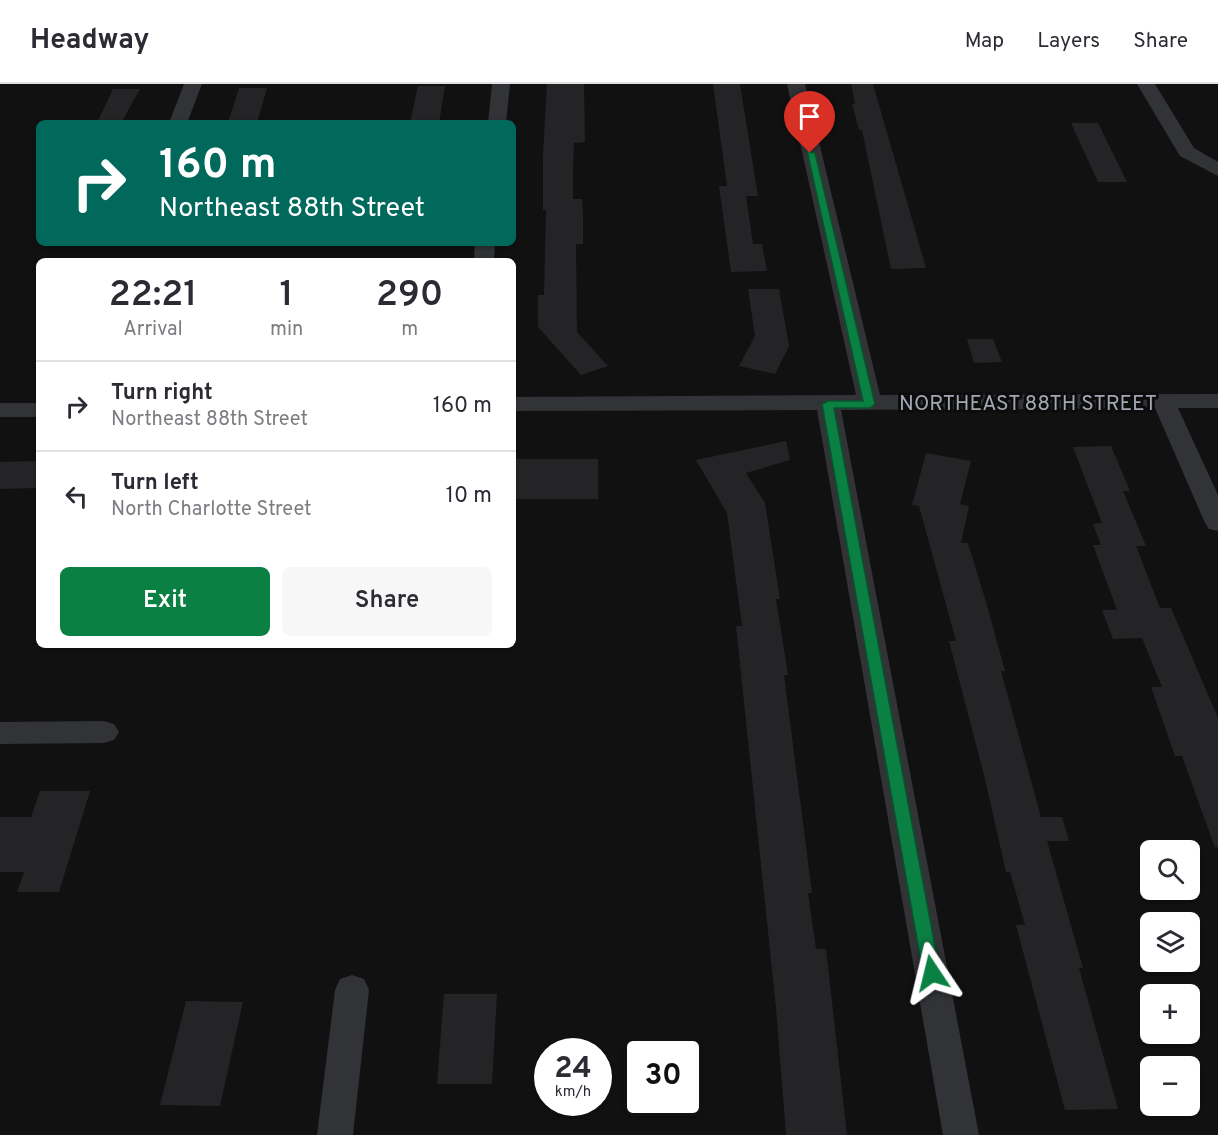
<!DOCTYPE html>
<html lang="en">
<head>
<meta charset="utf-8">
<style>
  :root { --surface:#fff; --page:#f7f7f7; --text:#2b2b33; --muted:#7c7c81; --line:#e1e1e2; --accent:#0b8043 }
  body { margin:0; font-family:Overpass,sans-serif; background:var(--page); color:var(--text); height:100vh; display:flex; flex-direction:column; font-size:22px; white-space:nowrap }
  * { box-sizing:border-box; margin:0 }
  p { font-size:20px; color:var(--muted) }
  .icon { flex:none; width:33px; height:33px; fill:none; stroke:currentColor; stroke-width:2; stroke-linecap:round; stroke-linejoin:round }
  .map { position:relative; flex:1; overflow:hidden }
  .sheet { position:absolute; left:36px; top:174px; width:480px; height:390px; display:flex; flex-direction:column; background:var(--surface); border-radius:9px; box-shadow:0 2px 4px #0004 }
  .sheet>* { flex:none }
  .top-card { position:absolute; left:36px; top:36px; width:480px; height:126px; border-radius:9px; box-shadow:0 2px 4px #0004; background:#00695c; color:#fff; overflow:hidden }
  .buttons { position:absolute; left:1140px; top:756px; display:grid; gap:12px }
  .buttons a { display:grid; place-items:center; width:60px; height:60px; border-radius:9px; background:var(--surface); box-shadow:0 2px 4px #0004; font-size:30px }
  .speed { position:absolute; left:534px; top:954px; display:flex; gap:12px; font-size:30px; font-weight:700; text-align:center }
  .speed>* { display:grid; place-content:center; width:78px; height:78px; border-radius:50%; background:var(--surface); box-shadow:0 2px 4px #0004; line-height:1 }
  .speed small { font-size:15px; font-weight:400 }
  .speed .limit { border:3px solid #111; border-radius:9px; background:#fff; color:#111 }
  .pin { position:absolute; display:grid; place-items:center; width:51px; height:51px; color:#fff; margin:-62px -26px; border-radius:50% 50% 50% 0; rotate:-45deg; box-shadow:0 0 6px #0007 }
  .pin .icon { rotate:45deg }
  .me { position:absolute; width:66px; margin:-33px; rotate:350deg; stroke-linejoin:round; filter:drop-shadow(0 0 4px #0008) }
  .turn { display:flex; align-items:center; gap:21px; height:126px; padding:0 24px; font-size:27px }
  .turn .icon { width:78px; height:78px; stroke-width:2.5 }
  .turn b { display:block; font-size:42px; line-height:51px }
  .eta { display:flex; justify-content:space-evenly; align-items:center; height:102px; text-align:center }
  .eta b { font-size:36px; font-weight:600; line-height:42px }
  .cta { display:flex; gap:12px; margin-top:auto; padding:12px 24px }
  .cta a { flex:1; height:69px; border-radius:9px; background:var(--accent); color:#fff; font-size:24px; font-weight:600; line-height:69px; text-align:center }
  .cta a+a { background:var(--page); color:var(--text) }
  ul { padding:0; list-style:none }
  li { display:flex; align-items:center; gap:18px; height:90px; padding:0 24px; border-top:2px solid var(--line) }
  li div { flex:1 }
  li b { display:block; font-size:22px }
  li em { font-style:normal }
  header { display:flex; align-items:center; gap:36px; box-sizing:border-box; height:84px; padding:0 30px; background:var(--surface); border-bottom:2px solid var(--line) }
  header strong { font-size:28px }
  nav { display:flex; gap:33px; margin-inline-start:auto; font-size:21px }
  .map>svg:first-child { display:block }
  .building { fill:#242426 }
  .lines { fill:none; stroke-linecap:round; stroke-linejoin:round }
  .street { fill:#323337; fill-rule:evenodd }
  .route { fill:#0b8043; stroke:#07532c; stroke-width:1.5 }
  .labels { text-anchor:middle; stroke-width:6; stroke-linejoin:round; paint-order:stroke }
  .street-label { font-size:21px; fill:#a3a7b2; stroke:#0c0c0d }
</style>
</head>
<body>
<header>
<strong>Headway</strong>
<nav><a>Map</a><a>Layers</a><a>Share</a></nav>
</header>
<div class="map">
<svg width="1218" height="1051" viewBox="0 0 1218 1051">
  <rect width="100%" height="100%" fill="#111112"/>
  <!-- building -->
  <g class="building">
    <path d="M547 0H584L585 58 574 59 573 85V115H582L583 130V160H576L577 248 608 282 581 291 538 243V211H544L546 126H543V71Z"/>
    <path d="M713 0H740L758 112H746L753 160H762L767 187 731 188 719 102H727Z"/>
    <path d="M851 0H873L926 184 891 185 862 46H859L852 20H855Z"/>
    <path d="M418 2H445L439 39H410Z"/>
    <path d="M239 4H267L257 39H228Z"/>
    <path d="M113 5H140L121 39H97Z"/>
    <path d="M1071 39H1098L1127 98H1098Z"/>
    <path d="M748 205H779L789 262 775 290 739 282 755 252Z"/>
    <path d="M967 255H993L1002 278 974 279Z"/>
    <path d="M786 357 790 376 746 389 765 419 780 515H776L788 591H784L812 809H808L816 865H826L847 1051H786L776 924 736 542H742L727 429 696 376Z"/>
    <path d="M1111 362 1130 407H1123L1146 462H1136L1160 524H1171L1218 634V763L1215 764 1182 672H1175L1151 603H1162L1142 554 1113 555 1102 526H1117L1093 461H1101L1093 440 1102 439 1073 363Z"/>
    <path d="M926 369 971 377 960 420 969 422 961 459H968L986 518 1005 587H1001L1041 733H1062L1069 757H1047L1083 884H1079L1118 1025 1065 1026 1016 841H1025L1010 788H1006L985 695 949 557H956L919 422 912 421Z"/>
    <rect x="513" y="375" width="85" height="40"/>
    <path d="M39 377V404L0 405V378Z"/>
    <path d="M40 707H90L59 808H17L24 788H0V733H31Z"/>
    <path d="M444 910H497L492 1000H437Z"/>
    <path d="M186 917 243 918 220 1022 160 1021Z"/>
  </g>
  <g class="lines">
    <!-- street -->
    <g class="street">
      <path d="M184 0H202L187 39H169Z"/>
      <path d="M492 0H510L506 39H488Z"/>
      <path d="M787 0H805L880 311 1218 310V324H1178L1218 411V447L1209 445 1205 439 1155 324 841 326 979 1051H943L817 326 513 327V313L856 311Z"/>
      <path d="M1137 0H1155L1194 64 1218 78V92L1180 72Z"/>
      <path d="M475 159H495L494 177H474Z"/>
      <rect x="0" y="319" width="39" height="14"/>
      <path d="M104 637 114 640 119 648 114 656 104 659 0 660V638Z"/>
      <path d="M352 891 364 895 369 906 353 1051H317L335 906 340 895Z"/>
    </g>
  </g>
  <!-- route -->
  <path class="route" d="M807 67 815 69 875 320 870 324H834L940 889 938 894 932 896 926 894 923 889 822 320 828 317H863Z"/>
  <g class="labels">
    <!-- street labels -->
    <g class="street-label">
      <text x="1028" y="326">NORTHEAST 88TH STREET</text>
    </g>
  </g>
</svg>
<div class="buttons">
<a><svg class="icon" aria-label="search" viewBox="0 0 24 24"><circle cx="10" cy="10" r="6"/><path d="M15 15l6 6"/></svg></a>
<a><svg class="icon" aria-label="layers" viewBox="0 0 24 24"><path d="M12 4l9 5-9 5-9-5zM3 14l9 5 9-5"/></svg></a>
<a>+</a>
<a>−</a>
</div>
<div class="speed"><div>24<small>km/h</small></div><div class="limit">30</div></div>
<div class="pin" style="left:810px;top:69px;background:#d93025"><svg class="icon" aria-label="arrive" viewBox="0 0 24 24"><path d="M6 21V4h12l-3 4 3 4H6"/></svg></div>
<svg class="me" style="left:932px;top:889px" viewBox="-20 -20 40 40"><path d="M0-17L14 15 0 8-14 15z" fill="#0b8043" stroke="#fff" stroke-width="4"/></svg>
<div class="top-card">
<div class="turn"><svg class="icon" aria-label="right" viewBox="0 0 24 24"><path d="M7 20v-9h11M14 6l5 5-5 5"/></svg><div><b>160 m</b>Northeast 88th Street</div></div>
</div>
<section class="sheet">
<div class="eta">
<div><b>22:21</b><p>Arrival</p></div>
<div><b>1</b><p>min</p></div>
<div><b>290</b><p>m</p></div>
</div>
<ul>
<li><svg class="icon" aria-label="right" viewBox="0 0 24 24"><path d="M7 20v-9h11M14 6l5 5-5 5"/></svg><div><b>Turn right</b><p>Northeast 88th Street</p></div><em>160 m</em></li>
<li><svg class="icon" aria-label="left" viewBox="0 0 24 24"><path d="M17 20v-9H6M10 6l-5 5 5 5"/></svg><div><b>Turn left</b><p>North Charlotte Street</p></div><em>10 m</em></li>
</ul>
<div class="cta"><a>Exit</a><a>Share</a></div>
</section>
</div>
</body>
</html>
